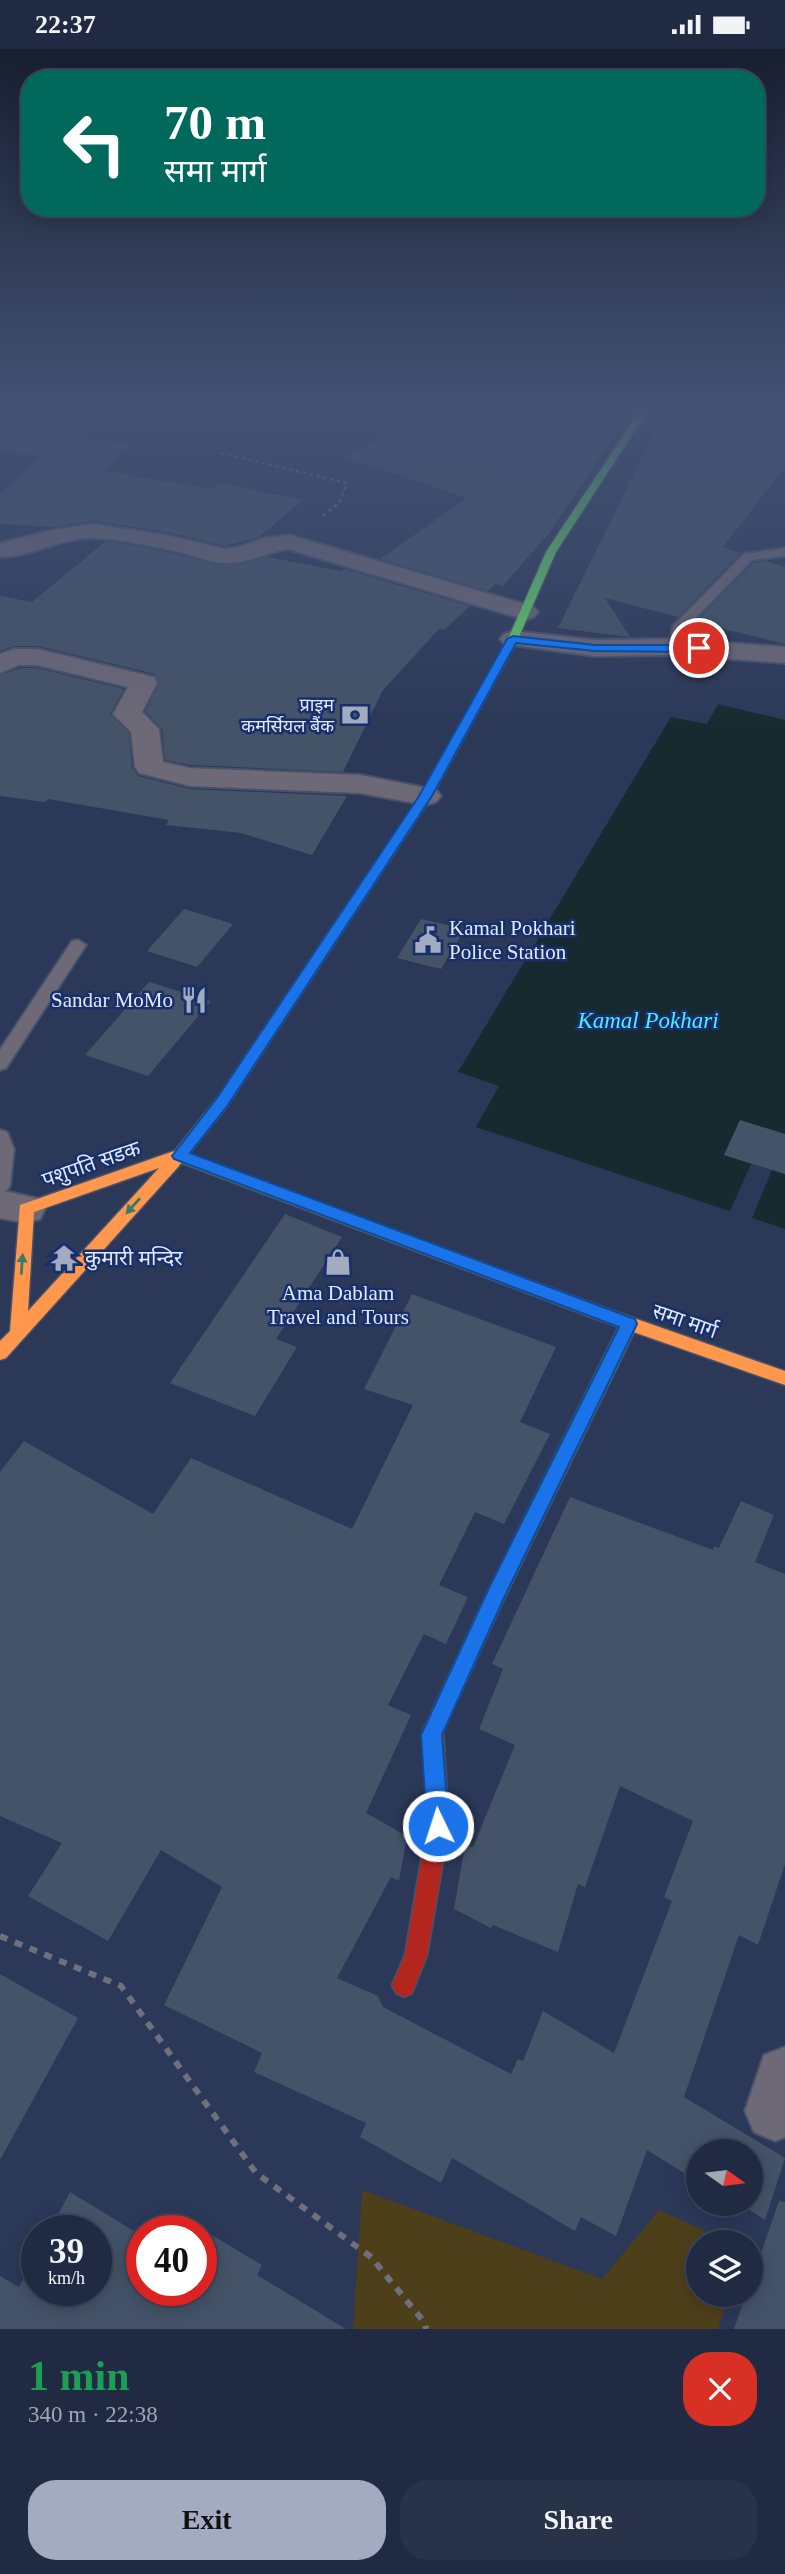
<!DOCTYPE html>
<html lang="en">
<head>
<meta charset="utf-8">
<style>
  :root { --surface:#202a42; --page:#283249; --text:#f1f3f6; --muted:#a2a7b2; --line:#3d465b; --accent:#a2abc0 }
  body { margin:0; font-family:"Times New Roman","Noto Sans Devanagari",serif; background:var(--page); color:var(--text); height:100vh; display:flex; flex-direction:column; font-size:26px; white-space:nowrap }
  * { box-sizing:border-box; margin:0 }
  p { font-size:23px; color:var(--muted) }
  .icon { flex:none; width:38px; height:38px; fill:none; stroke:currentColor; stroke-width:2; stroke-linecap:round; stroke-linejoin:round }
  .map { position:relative; height:2280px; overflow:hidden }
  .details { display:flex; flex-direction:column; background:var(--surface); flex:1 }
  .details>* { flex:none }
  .guide { position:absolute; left:21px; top:21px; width:744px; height:147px; border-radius:28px; box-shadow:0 4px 18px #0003,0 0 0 2px var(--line); background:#00695c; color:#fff; overflow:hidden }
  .needle { width:46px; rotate:104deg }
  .fabs { position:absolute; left:686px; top:2090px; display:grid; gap:14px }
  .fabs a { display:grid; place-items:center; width:77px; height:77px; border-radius:50%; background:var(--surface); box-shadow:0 4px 18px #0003,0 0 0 2px var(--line); font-size:35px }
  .speed { position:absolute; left:21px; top:2166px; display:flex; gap:14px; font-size:35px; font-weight:700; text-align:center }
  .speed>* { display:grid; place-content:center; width:91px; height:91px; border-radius:50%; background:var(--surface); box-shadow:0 4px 18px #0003,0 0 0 2px var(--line); line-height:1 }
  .speed small { font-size:18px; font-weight:400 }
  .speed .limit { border:10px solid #d22; background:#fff; color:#111 }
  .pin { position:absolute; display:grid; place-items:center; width:60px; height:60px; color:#fff; margin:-30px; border:4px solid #fff; border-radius:50%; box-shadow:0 2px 7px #0007 }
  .me { position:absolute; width:77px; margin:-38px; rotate:356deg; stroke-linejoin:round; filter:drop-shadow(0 0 5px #0008) }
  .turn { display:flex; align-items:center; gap:24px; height:147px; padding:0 28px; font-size:32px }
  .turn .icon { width:91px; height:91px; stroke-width:2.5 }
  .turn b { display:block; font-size:49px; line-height:60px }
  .round { display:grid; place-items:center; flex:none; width:74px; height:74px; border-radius:28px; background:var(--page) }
  .summary { display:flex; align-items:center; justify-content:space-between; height:119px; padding:0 28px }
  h1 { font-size:42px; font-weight:700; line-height:52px; color:#1e9e55 }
  .button { display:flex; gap:14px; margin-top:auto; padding:14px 28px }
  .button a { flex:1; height:80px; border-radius:28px; background:var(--accent); color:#111; font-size:28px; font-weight:700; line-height:80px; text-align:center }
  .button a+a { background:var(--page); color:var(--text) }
  .status { display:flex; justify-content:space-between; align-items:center; height:49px; padding:0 35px; background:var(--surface); direction:ltr }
  .status svg { height:19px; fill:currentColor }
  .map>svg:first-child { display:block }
  .green { fill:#4e3f1b }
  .water { fill:#172a2f }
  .building { fill:#445368 }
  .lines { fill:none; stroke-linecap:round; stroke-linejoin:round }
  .lane-casing { stroke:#48526b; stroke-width:4 }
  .street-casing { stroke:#48526b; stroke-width:4 }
  .fast-casing { stroke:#48526b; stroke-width:3 }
  .slow-casing { stroke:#48526b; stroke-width:3 }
  .jam-casing { stroke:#48526b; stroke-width:3 }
  .path-far1 { stroke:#706f7d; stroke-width:2.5; stroke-dasharray:3.5 3.5; stroke-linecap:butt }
  .path { stroke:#706f7d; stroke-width:6; stroke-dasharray:8 8; stroke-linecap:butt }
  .lane { fill:#6e6976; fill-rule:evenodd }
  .street { fill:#6e6976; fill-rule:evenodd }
  .fast { fill:#63d668; fill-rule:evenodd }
  .slow { fill:#ff974d; fill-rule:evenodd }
  .jam { fill:#b3261e; fill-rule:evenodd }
  .oneway { fill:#397b6a }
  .route { fill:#1a73e8; stroke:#114b97; stroke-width:2 }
  .labels { text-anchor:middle; stroke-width:5; stroke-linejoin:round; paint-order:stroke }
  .far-poi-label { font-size:18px; fill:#e2e9f8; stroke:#17306c; text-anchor:end }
  .poi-label { font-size:21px; fill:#e2e9f8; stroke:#17306c; text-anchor:start }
  .street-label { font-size:21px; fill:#e2e9f8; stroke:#17306c }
  .water-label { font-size:23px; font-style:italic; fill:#4fecfb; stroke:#17306c }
</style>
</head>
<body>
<div class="status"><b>22:37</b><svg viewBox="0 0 49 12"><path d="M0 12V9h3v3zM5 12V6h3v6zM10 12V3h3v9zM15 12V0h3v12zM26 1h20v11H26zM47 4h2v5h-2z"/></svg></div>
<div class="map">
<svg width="785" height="2280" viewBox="0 0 785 2280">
  <rect width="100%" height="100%" fill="#2b3858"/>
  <!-- green -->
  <path class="green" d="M362 2141 602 2230 659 2161 729 2193H698V2245H729L718 2280H353Z"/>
  <!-- water -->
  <g class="water">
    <path d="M718 655 785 671V1085L740 1072 724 1106 751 1115 730 1162 476 1078 499 1037 458 1023 671 668 707 675Z"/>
    <path d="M772 1121 785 1125V1180L752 1169Z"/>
  </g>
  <!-- building -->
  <g class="building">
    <path d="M0 363H122L80 390 128 395 105 422 212 440 220 434 303 451 259 488 225 497 167 483 93 472 52 478 0 475V445L42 407 0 400Z"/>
    <path d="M547 363H600L628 366 549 484 503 537 495 535 488 542 380 510 467 449 345 408 397 380 406 382 420 365 522 378 531 366 544 368Z"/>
    <path d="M684 363H785V418L723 498 741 504 678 568 605 549 630 588 558 579 661 370 676 372Z"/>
    <path d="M106 492 150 499 220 516 243 515 267 508 341 522 344 520 470 557 444 581 439 580 383 641 343 723 190 716 165 711 162 680 145 662 159 635 155 625 38 597H14L0 602V547L32 553Z"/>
    <path d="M765 512 785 518V595L695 573 753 514Z"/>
    <path d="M20 619H37L124 640 110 665 129 684 132 718 138 727 190 740 347 747 312 806 241 784 166 776 169 771 48 750 45 753 0 747V626Z"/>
    <path d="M184 860 233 875 197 918 147 902Z"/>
    <path d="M421 870 465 880 441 920 397 909Z"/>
    <path d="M149 933 211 952 148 1027 85 1006Z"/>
    <path d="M740 1071 785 1085V1125L724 1106Z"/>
    <path d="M285 1165 342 1188 276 1290 297 1298 255 1367 170 1334Z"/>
    <path d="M412 1245 556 1298 520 1373 550 1385 504 1475 475 1463 439 1536 468 1548 446 1595 424 1585 388 1656 411 1666 366 1764 407 1787 399 1832 391 1828 337 1929 378 1947 383 1958 511 2025 518 2010 523 2012 543 1962 614 2004 672 1852 664 1848 693 1772 620 1737 585 1838 578 1835 558 1903 493 1876 491 1879 454 1860 465 1796 473 1798 515 1696 479 1680 503 1620 492 1615 570 1448 713 1501 714 1497 719 1499 741 1452 774 1466 755 1513 785 1525V1815L758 1896 739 1886 684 2048 785 2109 765 2171 739 2154H751V2102H698V2129L691 2124 689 2127 647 2101 616 2187 581 2168 575 2182 452 2109 441 2134 360 2088 366 2074 254 2023 262 2004 164 1956 222 1838 161 1801 108 1892 28 1847 62 1794 0 1767V1423L24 1392 153 1465 191 1409 352 1480 413 1356 364 1340Z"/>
    <path d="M0 1925 78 1969 0 2111Z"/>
    <path d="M70 2143 142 2187V2242H201V2182H194L197 2177 262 2216 257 2226 346 2280H0V2227L19 2238 37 2205V2242H96V2182H49Z"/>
    <path d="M779 2152 785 2153V2280H734L746 2245H751V2233Z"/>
  </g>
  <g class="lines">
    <defs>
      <g id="lane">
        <path d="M785 499V507L752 511 684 581 680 601H670L668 598 673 577 744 505Z"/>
        <path d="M78 891 86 896 6 1019 0 1021V1001L72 892Z"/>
        <path d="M0 1081 7 1083 14 1100 10 1136 7 1141 0 1143Z"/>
      </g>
      <g id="street">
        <path d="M93 475 166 486 225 500 239 498 264 489 289 486 534 558 538 563 534 568 525 571 516 568 288 500C267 503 248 515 226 514 212 514 197 508 184 504 156 498 123 490 94 489 62 488 32 508 0 508V494L57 480Z"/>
        <path d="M513 582 595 591 675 590 785 598V614L675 606 595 607 504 595 500 590 504 585Z"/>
        <path d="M14 600H37L154 628 157 634 142 663 159 680 163 713 190 719 360 726 436 741 441 747 436 753 426 756 360 744 190 737 139 724 135 718 131 683 113 665 128 638 37 616H19L0 624V605Z"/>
        <path d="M0 1141 40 1150 45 1160 40 1170 26 1174 0 1169Z"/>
        <path d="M785 1998V2088L775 2092 754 2083 745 2062 764 2006Z"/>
      </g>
      <g id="fast">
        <path d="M639 363H647L556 503 518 590 432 747 228 1056 189 1105 597 1256 599 1261 597 1266 591 1268 182 1114 174 1119 166 1113 218 1048 420 747 508 590 546 503Z"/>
        <path d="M629 1268 635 1270 638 1275 503 1552 440 1689 433 1692 426 1689 423 1682 489 1540 620 1275 623 1270Z"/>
      </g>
      <g id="slow">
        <path d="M174 1102 182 1108 179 1117 6 1309 0 1311V1292L10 1282 20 1156ZM159 1119 28 1262 34 1163Z"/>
        <path d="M591 1254 785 1322V1336L585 1266 583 1261 585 1256Z"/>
      </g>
      <path id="jam" d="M433 1672 440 1675 443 1682 449 1777 427 1906 412 1944 404 1948 396 1944 392 1936 405 1906 427 1777 423 1682 426 1675Z"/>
    </defs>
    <!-- lane casing -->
    <use href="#lane" class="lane-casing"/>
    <!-- street casing -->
    <use href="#street" class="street-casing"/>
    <!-- fast casing -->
    <use href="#fast" class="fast-casing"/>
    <!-- slow casing -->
    <use href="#slow" class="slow-casing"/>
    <!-- jam casing -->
    <use href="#jam" class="jam-casing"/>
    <!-- path-far1 -->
    <path class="path-far1" d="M221 404 347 434 339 454 320 469"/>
    <!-- path -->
    <path class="path" d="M0 1887 121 1937 256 2124 371 2208 425 2274 426 2280"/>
    <!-- lane -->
    <use href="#lane" class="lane"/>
    <!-- street -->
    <use href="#street" class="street"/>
    <!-- fast -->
    <use href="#fast" class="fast"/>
    <!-- slow -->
    <use href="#slow" class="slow"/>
    <!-- jam -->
    <use href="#jam" class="jam"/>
  </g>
  <!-- one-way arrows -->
  <defs><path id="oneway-solid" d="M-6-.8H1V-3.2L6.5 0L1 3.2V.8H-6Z" transform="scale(1.75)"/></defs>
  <g class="oneway">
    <use href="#oneway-solid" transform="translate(133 1157) rotate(132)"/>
    <use href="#oneway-solid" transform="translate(22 1215) rotate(-86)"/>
  </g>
  <!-- sky -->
  <linearGradient id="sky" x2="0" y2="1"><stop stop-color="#181f30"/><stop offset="0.53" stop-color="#445375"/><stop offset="1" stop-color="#445375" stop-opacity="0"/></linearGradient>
  <rect width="785" height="682" fill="url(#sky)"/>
  <!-- route -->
  <path class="route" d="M513 587 595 596H699L704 599 699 603 595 602 516 594 432 747 228 1056 190 1104 635 1270 637 1275 503 1551 442 1686 449 1777 446 1785 438 1788 430 1785 427 1777 421 1686 489 1539 619 1278 174 1110 172 1107 217 1049 419 747 507 590Z"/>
  <!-- icons -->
  <defs>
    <symbol id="bank-bare" viewBox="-9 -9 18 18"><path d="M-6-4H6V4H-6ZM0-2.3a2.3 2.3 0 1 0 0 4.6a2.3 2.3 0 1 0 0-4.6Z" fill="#a2abc0" stroke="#17306c" stroke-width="2.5" paint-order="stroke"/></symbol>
    <symbol id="civic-bare" viewBox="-9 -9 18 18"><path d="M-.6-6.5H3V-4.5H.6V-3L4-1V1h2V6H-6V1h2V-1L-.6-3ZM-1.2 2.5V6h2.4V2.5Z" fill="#a2abc0" stroke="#17306c" stroke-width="2.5" paint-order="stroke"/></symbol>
    <symbol id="restaurant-bare" viewBox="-9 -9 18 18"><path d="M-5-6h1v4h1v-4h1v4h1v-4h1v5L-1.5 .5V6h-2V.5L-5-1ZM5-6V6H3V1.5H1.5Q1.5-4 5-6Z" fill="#a2abc0" stroke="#17306c" stroke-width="2.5" paint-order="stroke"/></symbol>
    <symbol id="temple-bare" viewBox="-9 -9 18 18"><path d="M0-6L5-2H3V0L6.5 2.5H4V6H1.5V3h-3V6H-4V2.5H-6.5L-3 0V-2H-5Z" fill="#a2abc0" stroke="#17306c" stroke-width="2.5" paint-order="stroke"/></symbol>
    <symbol id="shop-bare" viewBox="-9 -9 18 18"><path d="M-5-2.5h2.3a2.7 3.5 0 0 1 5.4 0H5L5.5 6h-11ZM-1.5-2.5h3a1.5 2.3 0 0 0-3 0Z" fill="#a2abc0" stroke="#17306c" stroke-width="2.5" paint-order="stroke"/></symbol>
  </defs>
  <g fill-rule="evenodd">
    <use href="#bank-bare" x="336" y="647" width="38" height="38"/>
    <use href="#civic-bare" x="409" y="872" width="38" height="38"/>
    <use href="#restaurant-bare" x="175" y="932" width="38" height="38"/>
    <use href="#temple-bare" x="45" y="1190" width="38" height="38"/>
    <use href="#shop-bare" x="319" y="1194" width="38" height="38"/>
  </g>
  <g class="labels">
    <!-- far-poi labels -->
    <g class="far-poi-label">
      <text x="334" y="662">प्राइम<tspan x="334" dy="21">कमर्सियल बैंक</tspan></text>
    </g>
    <!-- poi labels -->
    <g class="poi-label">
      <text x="449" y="886">Kamal Pokhari<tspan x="449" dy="24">Police Station</tspan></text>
      <text x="173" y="958" text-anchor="end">Sandar MoMo</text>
      <text x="85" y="1216">कुमारी मन्दिर</text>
      <text x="338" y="1251" text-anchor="middle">Ama Dablam<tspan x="338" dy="24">Travel and Tours</tspan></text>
    </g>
    <!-- street labels -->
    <g class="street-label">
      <text transform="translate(91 1115) rotate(-19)" y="7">पशुपति सडक</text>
      <text transform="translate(685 1272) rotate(19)" y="7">समा मार्ग</text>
    </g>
    <!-- water labels -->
    <g class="water-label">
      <text x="648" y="979">Kamal Pokhari</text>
    </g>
  </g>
</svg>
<div class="fabs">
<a><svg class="needle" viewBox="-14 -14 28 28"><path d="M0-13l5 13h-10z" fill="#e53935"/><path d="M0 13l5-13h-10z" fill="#a2a7b2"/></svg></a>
<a><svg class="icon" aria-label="layers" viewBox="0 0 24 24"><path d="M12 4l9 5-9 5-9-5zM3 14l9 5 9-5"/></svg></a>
</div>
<div class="speed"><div>39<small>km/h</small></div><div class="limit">40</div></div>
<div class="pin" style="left:699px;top:599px;background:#d93025"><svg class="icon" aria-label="arrive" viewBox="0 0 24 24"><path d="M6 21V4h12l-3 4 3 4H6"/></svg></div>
<svg class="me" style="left:438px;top:1777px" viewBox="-20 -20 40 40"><circle r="17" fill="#1a73e8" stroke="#fff" stroke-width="3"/><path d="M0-11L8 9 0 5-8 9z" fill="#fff"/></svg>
<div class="guide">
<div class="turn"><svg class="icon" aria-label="left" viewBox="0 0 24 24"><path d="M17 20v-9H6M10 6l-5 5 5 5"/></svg><div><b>70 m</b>समा मार्ग</div></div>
</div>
</div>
<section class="details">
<div class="summary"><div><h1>1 min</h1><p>340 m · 22:38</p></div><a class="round" style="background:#d93025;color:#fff"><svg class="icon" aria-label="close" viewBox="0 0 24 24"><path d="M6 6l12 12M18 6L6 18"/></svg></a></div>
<div class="button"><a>Exit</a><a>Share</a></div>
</section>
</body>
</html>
